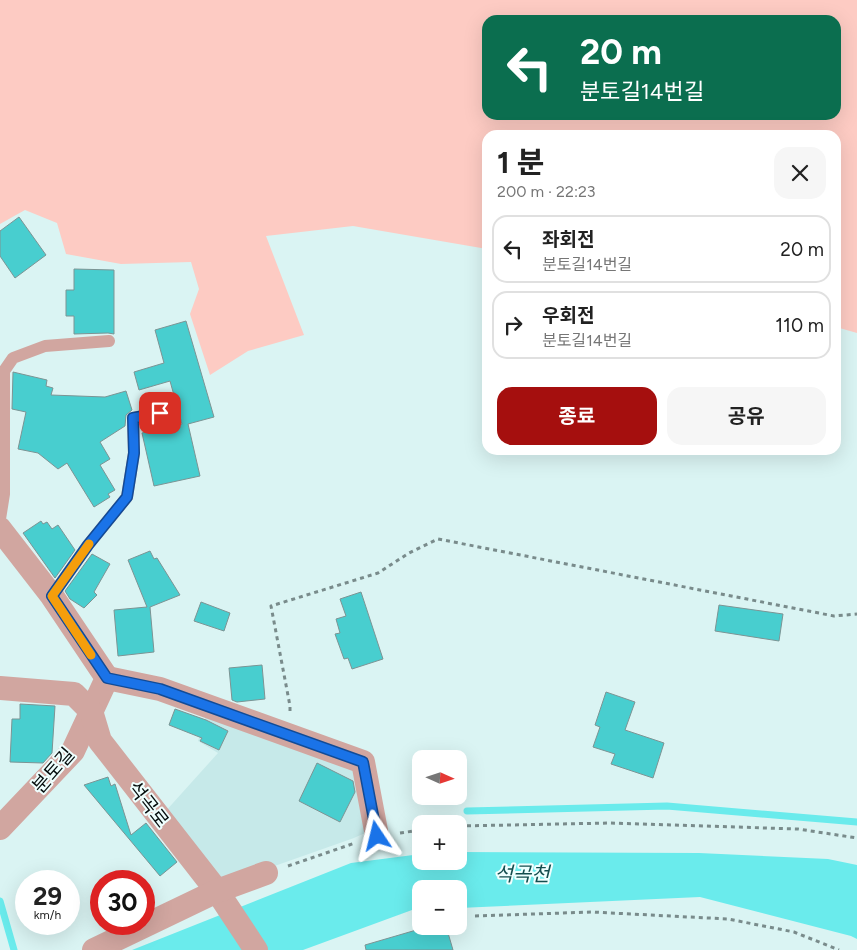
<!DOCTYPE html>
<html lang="ko">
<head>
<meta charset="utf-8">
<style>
  :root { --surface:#fff; --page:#f6f6f6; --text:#222; --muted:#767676; --line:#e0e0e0; --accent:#a50f0e }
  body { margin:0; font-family:Figtree,"Noto Sans KR",sans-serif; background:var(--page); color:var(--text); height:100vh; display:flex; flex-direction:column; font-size:19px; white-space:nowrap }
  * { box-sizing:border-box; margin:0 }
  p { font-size:16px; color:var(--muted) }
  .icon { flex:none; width:28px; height:28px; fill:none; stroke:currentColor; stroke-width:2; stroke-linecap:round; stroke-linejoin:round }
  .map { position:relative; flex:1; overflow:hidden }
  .drawer { position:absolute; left:482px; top:130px; width:359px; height:325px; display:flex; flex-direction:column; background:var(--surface); border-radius:15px; box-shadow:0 5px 20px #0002 }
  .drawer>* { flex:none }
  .hud { position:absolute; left:482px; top:15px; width:359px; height:105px; border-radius:15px; box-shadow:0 5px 20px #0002; background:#0b6e4f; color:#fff; overflow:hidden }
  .needle { width:32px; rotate:93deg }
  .tools { position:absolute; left:412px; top:750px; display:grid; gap:10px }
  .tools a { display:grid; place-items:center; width:55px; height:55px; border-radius:10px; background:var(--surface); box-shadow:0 5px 20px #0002; font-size:25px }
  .speed { position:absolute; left:15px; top:870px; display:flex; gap:10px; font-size:25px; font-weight:700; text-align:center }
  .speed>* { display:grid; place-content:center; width:65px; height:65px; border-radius:50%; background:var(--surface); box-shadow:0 5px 20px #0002; line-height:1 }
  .speed small { font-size:12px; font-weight:400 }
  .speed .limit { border:8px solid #d22; background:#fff; color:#111 }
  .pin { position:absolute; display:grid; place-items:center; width:42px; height:42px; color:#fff; margin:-21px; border-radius:10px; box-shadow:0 2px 8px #0006 }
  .me { position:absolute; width:55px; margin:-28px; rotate:350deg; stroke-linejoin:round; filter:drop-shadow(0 0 4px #0008) }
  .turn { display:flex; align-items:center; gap:18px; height:105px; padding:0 15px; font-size:22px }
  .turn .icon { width:65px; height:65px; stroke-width:2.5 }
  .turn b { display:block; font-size:35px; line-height:42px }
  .round { display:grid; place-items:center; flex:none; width:52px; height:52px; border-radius:15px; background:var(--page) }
  .head { display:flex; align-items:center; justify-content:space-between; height:85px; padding:0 15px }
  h1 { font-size:30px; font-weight:700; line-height:38px }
  .cta { display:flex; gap:10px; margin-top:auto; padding:10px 15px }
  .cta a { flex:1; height:58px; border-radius:15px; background:var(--accent); color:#fff; font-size:20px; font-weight:700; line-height:58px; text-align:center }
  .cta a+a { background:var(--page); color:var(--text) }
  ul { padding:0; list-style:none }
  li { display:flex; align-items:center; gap:15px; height:68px; margin:0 10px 8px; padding:0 5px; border:2px solid var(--line); border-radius:15px }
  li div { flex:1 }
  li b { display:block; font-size:19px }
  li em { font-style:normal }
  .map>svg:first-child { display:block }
  .built { fill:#c6e9e9 }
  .green { fill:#fdcbc3; fill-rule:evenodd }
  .water { fill:#6aebec }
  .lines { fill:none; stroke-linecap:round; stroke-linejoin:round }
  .stream { stroke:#6aebec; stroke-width:7 }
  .building { fill:#48cecf; stroke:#7c9494 }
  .path { stroke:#798b8b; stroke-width:3; stroke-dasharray:4 4; stroke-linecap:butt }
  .service { stroke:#d1a6a0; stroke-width:12 }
  .minor { stroke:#d1a6a0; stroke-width:24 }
  .route-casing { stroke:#114b97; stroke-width:12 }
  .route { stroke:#1a73e8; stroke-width:9 }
  .slow { stroke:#f59e0b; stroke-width:9 }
  .labels { text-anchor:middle; stroke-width:4; stroke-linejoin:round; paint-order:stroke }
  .street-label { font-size:19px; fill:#050d0d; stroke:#effffe }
  .water-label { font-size:20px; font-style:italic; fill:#134d4e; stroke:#effffe }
</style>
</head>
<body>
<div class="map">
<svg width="857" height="950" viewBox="0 0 857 950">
  <rect width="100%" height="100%" fill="#daf4f3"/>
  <!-- built -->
  <path class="built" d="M208 710 359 767 365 833 354 838 235 880H223L164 813 218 753 198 741Z"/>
  <!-- green -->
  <path class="green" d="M0 0H857V333L836 327V135H488L487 249 353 226 266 236 304 335 248 351 210 375 190 314 199 289 191 262 121 264 66 254 57 223 25 210 0 224ZM488 20H836V115H488Z"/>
  <!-- water -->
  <path class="water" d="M459 852 699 853 828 859 857 865V939L851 936 700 897 459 908V889H421V909L412 910 303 950H132L351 863 421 854V861H459Z"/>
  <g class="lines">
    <!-- stream -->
    <g class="stream">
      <path d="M467 811 667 806 857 822"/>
      <path d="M0 901 14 950"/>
    </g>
  </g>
  <!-- building -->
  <g class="building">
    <path d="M19 217 46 255 15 278 0 256V231Z"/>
    <path d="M74 269 114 270V334L108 333 74 334V316H66V290H74Z"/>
    <path d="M186 321 214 417 188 424 200 476 154 486 142 433 182 424 170 381 139 390 134 372 164 363 155 330Z"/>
    <path d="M13 372 47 380 46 386 53 388 51 395 105 397 126 391 132 410 126 415 125 426 100 442 110 459 100 465 115 490 108 494 110 497 94 507 67 463 58 469 38 453 18 449 26 412 12 409Z"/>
    <path d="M41 521 43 524 47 522 52 529 58 525 75 550 55 578 23 533Z"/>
    <path d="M150 551 154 559 157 558 180 595 150 607 154 652 118 656 114 610 147 607 128 560Z"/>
    <path d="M92 554 110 564 94 592 97 595 84 608 70 599 65 591Z"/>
    <path d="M361 592 383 659 352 669 348 658 344 659 335 634 340 633 336 619 346 616 340 599Z"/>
    <path d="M201 602 230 613 224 631 194 621Z"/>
    <path d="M719 605 783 614 779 641 715 631Z"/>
    <path d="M262 665 265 699 237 702 232 700 229 668Z"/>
    <path d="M606 692 635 702 625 730 664 743 653 778 611 764 615 754 593 747 600 727 595 725Z"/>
    <path d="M20 704 55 706 52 753 43 763 10 762 12 719H20Z"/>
    <path d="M175 709 206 720 228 731 219 750 200 741 202 738 169 725Z"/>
    <path d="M317 763 353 781 355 792 340 822 299 801Z"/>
    <path d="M108 777 111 786 115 784 131 835 146 823 177 862 160 876 84 785Z"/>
    <path d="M430 926H446L453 950H366L365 945Z"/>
  </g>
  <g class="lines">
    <!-- path -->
    <g class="path">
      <path d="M290 711V706L271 606 378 573 409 553 438 539 834 616 857 614"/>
      <path d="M459 826 610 823 798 829 857 838"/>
      <path d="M400 833 421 830"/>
      <path d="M288 866 355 843"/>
      <path d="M475 916 592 912 728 919 794 932 839 950"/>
    </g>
    <!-- service -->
    <g class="service">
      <path d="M0 519 4 494V371L13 358 45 346 109 341"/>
      <path d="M52 596 88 545 127 497 134 453 133 418 160 413"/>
    </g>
    <!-- minor -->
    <g class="minor">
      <path d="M0 529 52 596 107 678 73 751 0 828"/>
      <path d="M107 678 160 689 363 762 377 836"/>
      <path d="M0 688 74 694 91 711 100 741 217 891 256 950"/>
      <path d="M94 950 217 891 266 873"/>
    </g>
  </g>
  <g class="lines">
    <defs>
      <path id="route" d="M160 413 133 418 134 453 127 497 88 545 52 596 107 678 160 689 363 762 377 836"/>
    </defs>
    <!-- route casing -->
    <use href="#route" class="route-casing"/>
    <!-- route -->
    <use href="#route" class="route"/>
    <!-- slow -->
    <path class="slow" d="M89 544 52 596 91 655"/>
  </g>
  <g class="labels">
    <!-- street labels -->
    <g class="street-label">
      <text transform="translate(53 770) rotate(-49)" y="7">분토길</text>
      <text transform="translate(149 804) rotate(52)" y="7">석곡로</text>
    </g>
    <!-- water labels -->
    <g class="water-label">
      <text x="522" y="881">석곡천</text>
    </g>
  </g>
</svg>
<div class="tools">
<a><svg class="needle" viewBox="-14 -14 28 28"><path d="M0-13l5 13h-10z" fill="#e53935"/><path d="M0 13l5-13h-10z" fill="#767676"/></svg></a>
<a>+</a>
<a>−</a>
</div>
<div class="speed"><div>29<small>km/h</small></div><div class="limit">30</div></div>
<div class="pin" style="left:160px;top:413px;background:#d93025"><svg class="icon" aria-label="arrive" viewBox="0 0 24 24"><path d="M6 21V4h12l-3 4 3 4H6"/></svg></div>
<svg class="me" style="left:377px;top:836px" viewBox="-20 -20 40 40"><path d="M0-17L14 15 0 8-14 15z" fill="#1a73e8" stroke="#fff" stroke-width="4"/></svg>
<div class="hud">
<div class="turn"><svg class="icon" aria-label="left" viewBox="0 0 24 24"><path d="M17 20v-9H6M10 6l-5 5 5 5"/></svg><div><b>20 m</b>분토길14번길</div></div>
</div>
<section class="drawer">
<div class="head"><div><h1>1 분</h1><p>200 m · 22:23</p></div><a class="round"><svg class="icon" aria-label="close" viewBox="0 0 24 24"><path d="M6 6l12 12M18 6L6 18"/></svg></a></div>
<ul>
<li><svg class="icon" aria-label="left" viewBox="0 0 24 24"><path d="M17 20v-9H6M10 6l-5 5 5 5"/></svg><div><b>좌회전</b><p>분토길14번길</p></div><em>20 m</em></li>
<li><svg class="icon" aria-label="right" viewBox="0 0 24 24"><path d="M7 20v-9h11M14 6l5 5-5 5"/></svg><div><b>우회전</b><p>분토길14번길</p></div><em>110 m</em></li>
</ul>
<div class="cta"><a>종료</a><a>공유</a></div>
</section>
</div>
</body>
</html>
